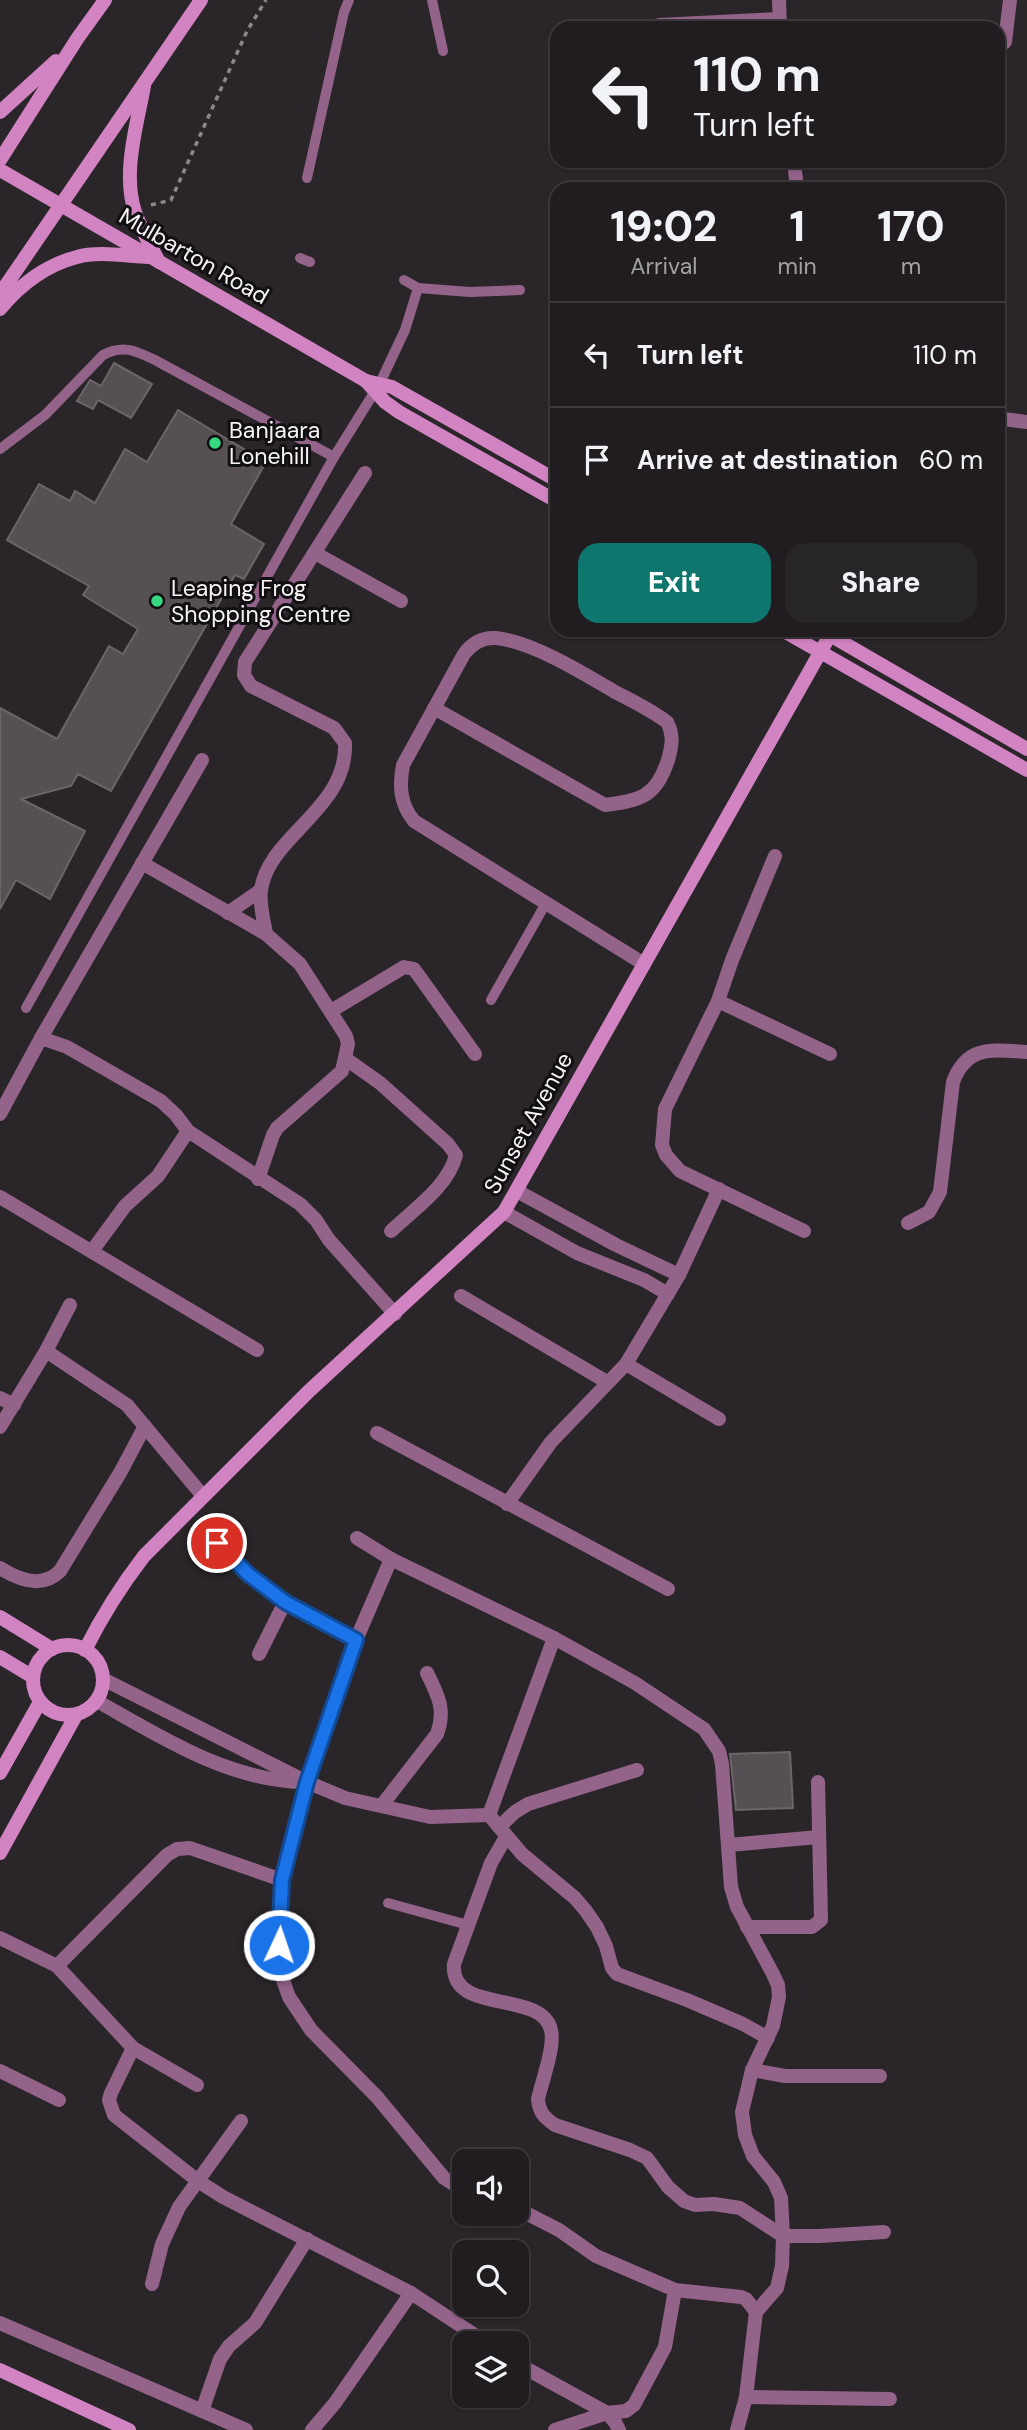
<!DOCTYPE html>
<html lang="en">
<head>
<meta charset="utf-8">
<style>
  :root { --surface:#201c1f; --page:#282528; --text:#f1f3f6; --muted:#a2a1a4; --line:#3d3a3d; --accent:#0f766e }
  body { margin:0; font-family:"DM Sans",sans-serif; background:var(--page); color:var(--text); height:100vh; display:flex; flex-direction:column; font-size:26px; white-space:nowrap }
  * { box-sizing:border-box; margin:0 }
  p { font-size:23px; color:var(--muted) }
  .icon { flex:none; width:38px; height:38px; fill:none; stroke:currentColor; stroke-width:2; stroke-linecap:round; stroke-linejoin:round }
  .map { position:relative; flex:1; overflow:hidden }
  .side { position:absolute; left:550px; top:182px; width:455px; height:455px; display:flex; flex-direction:column; background:var(--surface); border-radius:21px; box-shadow:0 2px 5px #0004,0 0 0 2px var(--line) }
  .side>* { flex:none }
  .top-card { position:absolute; left:550px; top:21px; width:455px; height:147px; border-radius:21px; box-shadow:0 2px 5px #0004,0 0 0 2px var(--line); background:#201c1f; color:var(--text); overflow:hidden }
  .buttons { position:absolute; left:452px; top:2149px; display:grid; gap:14px }
  .buttons a { display:grid; place-items:center; width:77px; height:77px; border-radius:14px; background:var(--surface); box-shadow:0 2px 5px #0004,0 0 0 2px var(--line); font-size:35px }
  .pin { position:absolute; display:grid; place-items:center; width:60px; height:60px; color:#fff; margin:-30px; border:4px solid #fff; border-radius:50%; box-shadow:0 2px 7px #0007 }
  .me { position:absolute; width:77px; margin:-38px; rotate:3deg; stroke-linejoin:round; filter:drop-shadow(0 0 5px #0008) }
  .turn { display:flex; align-items:center; gap:24px; height:147px; padding:0 28px; font-size:32px }
  .turn .icon { width:91px; height:91px; stroke-width:2.5 }
  .turn b { display:block; font-size:49px; line-height:60px }
  .eta { display:flex; justify-content:space-evenly; align-items:center; height:119px; text-align:center }
  .eta b { font-size:42px; font-weight:800; line-height:49px }
  .cta { display:flex; gap:14px; margin-top:auto; padding:14px 28px }
  .cta a { flex:1; height:80px; border-radius:21px; background:var(--accent); color:#fff; font-size:28px; font-weight:800; line-height:80px; text-align:center }
  .cta a+a { background:var(--page); color:var(--text) }
  ul { padding:0; list-style:none }
  li { display:flex; align-items:center; gap:21px; height:105px; padding:0 28px; border-top:2px solid var(--line) }
  li div { flex:1 }
  li b { display:block; font-size:26px }
  li em { font-style:normal }
  .map>svg:first-child { display:block }
  .building { fill:#565055; stroke:#6b6569; stroke-width:2 }
  .lines { fill:none; stroke-linecap:round; stroke-linejoin:round }
  .path { stroke:#8c878b; stroke-width:3.5; stroke-dasharray:5 5; stroke-linecap:butt }
  .lane { stroke:#94638a; stroke-width:10 }
  .street { stroke:#94638a; stroke-width:14 }
  .secondary { stroke:#d283c2; stroke-width:14 }
  .route-casing { stroke:#114b97; stroke-width:18 }
  .route { stroke:#1a73e8; stroke-width:12 }
  .poi-dot { fill:#36d880; stroke:#110f11; stroke-width:2.5 }
  .labels { text-anchor:middle; stroke-width:6; stroke-linejoin:round; paint-order:stroke }
  .street-label { font-size:23px; fill:#f6f2f5; stroke:#110f11 }
  .poi-label { font-size:23px; fill:#f6f2f5; stroke:#110f11; text-anchor:start }
</style>
</head>
<body>
<div class="map">
<svg width="1027" height="2430" viewBox="0 0 1027 2430">
  <rect width="100%" height="100%" fill="#2a2529"/>
  <!-- building -->
  <g class="building">
    <path d="M114 363 152 384 131 418 98 400 93 409 77 401 90 380 101 386Z"/>
    <path d="M178 410 266 462 231 524 264 544 244 579 235 575 111 791 78 774 71 786 21 799 85 831 50 899 16 880 0 909V708L57 739 109 646 123 654 138 629 83 595 89 586 7 540 39 484 70 501 75 491 95 503 125 449 147 462Z"/>
    <path d="M790 1752 793 1808 736 1810 730 1754Z"/>
  </g>
  <g class="lines">
    <!-- path -->
    <path class="path" d="M151 205 171 200 247 31 266 0"/>
    <!-- lane -->
    <g class="lane">
      <path d="M432 0 443 51"/>
      <path d="M307 178 344 12 349 0"/>
      <path d="M300 258 310 262"/>
      <path d="M418 288 470 292 520 290"/>
      <path d="M0 449 45 415 103 355C123 344 136 351 155 360L334 457"/>
      <path d="M491 1000 546 903"/>
      <path d="M26 1008 334 457 380 383 405 330 418 288 404 280"/>
      <path d="M388 1903 468 1925"/>
    </g>
    <!-- street -->
    <g class="street">
      <path d="M779 0 780 27"/>
      <path d="M659 25 779 19"/>
      <path d="M1005 42 1010 0"/>
      <path d="M794 161 797 189"/>
      <path d="M1003 419 1027 422"/>
      <path d="M315 553 401 601"/>
      <path d="M434 708 605 805C641 800 656 797 668 760 672 746 674 735 667 722 651 710 633 701 615 692 583 673 533 642 496 638 482 637 472 643 464 654L403 765C399 786 400 804 414 821L644 964"/>
      <path d="M775 856 732 960 718 1001 665 1109 662 1145 666 1155 680 1171 804 1231"/>
      <path d="M142 863 266 934 300 964 346 1036 348 1044 342 1071 277 1128 273 1135 258 1179"/>
      <path d="M228 913 261 890"/>
      <path d="M266 934C264 921 259 904 261 890 268 836 348 809 345 743L334 728 251 686 244 675 245 662 365 473"/>
      <path d="M718 1001 830 1054"/>
      <path d="M331 1011 404 967 414 969 475 1054"/>
      <path d="M41 1038 67 1047 161 1101 176 1115 188 1131 300 1204 316 1220 329 1240 395 1314"/>
      <path d="M346 1059 380 1083 448 1144 456 1155C448 1187 414 1209 391 1231"/>
      <path d="M0 1114 41 1038 202 760"/>
      <path d="M517 1191 616 1245 679 1275"/>
      <path d="M0 1197 257 1350"/>
      <path d="M504 1212 577 1253 644 1280 668 1294"/>
      <path d="M908 1223 929 1212 940 1192 953 1082C967 1044 994 1050 1027 1052"/>
      <path d="M92 1251 125 1206 158 1176 188 1131"/>
      <path d="M461 1296 607 1382"/>
      <path d="M46 1351 127 1405 203 1496"/>
      <path d="M626 1364 719 1419"/>
      <path d="M0 1398 14 1405"/>
      <path d="M0 1427 46 1351 70 1305"/>
      <path d="M377 1433 668 1589"/>
      <path d="M507 1504 551 1442 626 1364 679 1275 719 1189"/>
      <path d="M357 1538 391 1559 554 1638 635 1683 704 1729 719 1751 722 1764 731 1887 737 1907 773 1974 778 1985 779 1997 773 2026 752 2070 742 2112 745 2135 753 2156 774 2182 781 2198 783 2236 782 2266 777 2288 756 2312 746 2397 737 2430"/>
      <path d="M217 1543 248 1574 285 1602 356 1640"/>
      <path d="M391 1559 356 1640 307 1782 282 1880 278 1966 289 1997 311 2030 377 2097 444 2178 464 2191"/>
      <path d="M0 1568C19 1580 42 1589 60 1571L120 1473 145 1426"/>
      <path d="M259 1654 285 1602"/>
      <path d="M103 1679 307 1782 345 1798 430 1817 489 1815"/>
      <path d="M97 1701C161 1737 227 1780 302 1782"/>
      <path d="M382 1805 437 1734C446 1710 438 1695 427 1673"/>
      <path d="M489 1815 522 1854 575 1898 586 1911 597 1927 606 1946 612 1968 617 1974 687 2000 743 2024 768 2038"/>
      <path d="M489 1815 554 1638"/>
      <path d="M499 1827 515 1812 528 1804 637 1770"/>
      <path d="M506 1837 491 1863 454 1964C450 2016 542 1989 551 2030 555 2047 542 2081 538 2099 539 2113 545 2118 555 2125L630 2150 647 2158 668 2187 684 2201 695 2205 714 2204 740 2208 783 2236H819L884 2232"/>
      <path d="M729 1845 819 1837"/>
      <path d="M747 1927H812L821 1920 818 1782"/>
      <path d="M0 1938 57 1966 133 2048 197 2085"/>
      <path d="M57 1966 167 1855 177 1849 190 1848 282 1880"/>
      <path d="M133 2048 111 2093 109 2100 114 2115 198 2181 223 2197 411 2293 487 2343"/>
      <path d="M752 2070 785 2076H880"/>
      <path d="M0 2071 59 2100"/>
      <path d="M516 2208 559 2230 596 2256 675 2290 741 2297 746 2299 756 2312"/>
      <path d="M152 2284 162 2244 179 2207 241 2121"/>
      <path d="M0 2323 246 2430"/>
      <path d="M516 2363 607 2413 615 2422 619 2430"/>
      <path d="M746 2397 890 2399"/>
      <path d="M202 2411 220 2359 229 2346 255 2323 307 2239"/>
      <path d="M312 2430 335 2403 411 2293"/>
      <path d="M555 2430 607 2413 626 2411 634 2405 665 2347 675 2290"/>
    </g>
    <!-- secondary -->
    <g class="secondary">
      <path d="M144 86C137 125 122 173 135 212 141 229 150 245 159 262"/>
      <path d="M0 112 56 61"/>
      <path d="M0 160 77 39 105 0"/>
      <path d="M0 170 366 381 385 402 399 412 556 501"/>
      <path d="M0 294 201 0"/>
      <path d="M0 309C20 285 46 265 77 257 98 251 126 256 148 257"/>
      <path d="M366 381 392 387 556 480"/>
      <path d="M782 630 1027 770"/>
      <path d="M823 631 1027 749"/>
      <path d="M0 1617 52 1649"/>
      <circle cx="68" cy="1680" r="35"/>
      <path d="M85 1650C102 1616 121 1586 144 1556L309 1391 504 1212 830 635"/>
      <path d="M0 1657 33 1677"/>
      <path d="M0 1773 40 1702"/>
      <path d="M0 1853 76 1715"/>
      <path d="M0 2370 129 2430"/>
    </g>
  </g>
  <g class="lines">
    <defs>
      <path id="route" d="M217 1543 248 1574 285 1602 356 1640 307 1782 282 1880 279 1945"/>
    </defs>
    <!-- route casing -->
    <use href="#route" class="route-casing"/>
    <!-- route -->
    <use href="#route" class="route"/>
  </g>
  <!-- markers -->
  <g class="poi-dot">
    <circle cx="215" cy="443" r="7"/>
    <circle cx="157" cy="601" r="7"/>
  </g>
  <g class="labels">
    <!-- street labels -->
    <g class="street-label">
      <text transform="translate(194 256) rotate(30)" y="8">Mulbarton Road</text>
      <text transform="translate(528 1123) rotate(-61)" y="8">Sunset Avenue</text>
    </g>
    <!-- poi labels -->
    <g class="poi-label">
      <text x="229" y="438">Banjaara<tspan x="229" dy="26">Lonehill</tspan></text>
      <text x="171" y="596">Leaping Frog<tspan x="171" dy="26">Shopping Centre</tspan></text>
    </g>
  </g>
</svg>
<div class="buttons">
<a><svg class="icon" aria-label="sound" viewBox="0 0 24 24"><path d="M4 9h4l5-4v14l-5-4H4zM17 9q2 3 0 6"/></svg></a>
<a><svg class="icon" aria-label="search" viewBox="0 0 24 24"><circle cx="10" cy="10" r="6"/><path d="M15 15l6 6"/></svg></a>
<a><svg class="icon" aria-label="layers" viewBox="0 0 24 24"><path d="M12 4l9 5-9 5-9-5zM3 14l9 5 9-5"/></svg></a>
</div>
<div class="pin" style="left:217px;top:1543px;background:#d93025"><svg class="icon" aria-label="arrive" viewBox="0 0 24 24"><path d="M6 21V4h12l-3 4 3 4H6"/></svg></div>
<svg class="me" style="left:279px;top:1945px" viewBox="-20 -20 40 40"><circle r="17" fill="#1a73e8" stroke="#fff" stroke-width="3"/><path d="M0-11L8 9 0 5-8 9z" fill="#fff"/></svg>
<div class="top-card">
<div class="turn"><svg class="icon" aria-label="left" viewBox="0 0 24 24"><path d="M17 20v-9H6M10 6l-5 5 5 5"/></svg><div><b>110 m</b>Turn left</div></div>
</div>
<section class="side">
<div class="eta">
<div><b>19:02</b><p>Arrival</p></div>
<div><b>1</b><p>min</p></div>
<div><b>170</b><p>m</p></div>
</div>
<ul>
<li><svg class="icon" aria-label="left" viewBox="0 0 24 24"><path d="M17 20v-9H6M10 6l-5 5 5 5"/></svg><div><b>Turn left</b></div><em>110 m</em></li>
<li><svg class="icon" aria-label="arrive" viewBox="0 0 24 24"><path d="M6 21V4h12l-3 4 3 4H6"/></svg><div><b>Arrive at destination</b></div><em>60 m</em></li>
</ul>
<div class="cta"><a>Exit</a><a>Share</a></div>
</section>
</div>
</body>
</html>
